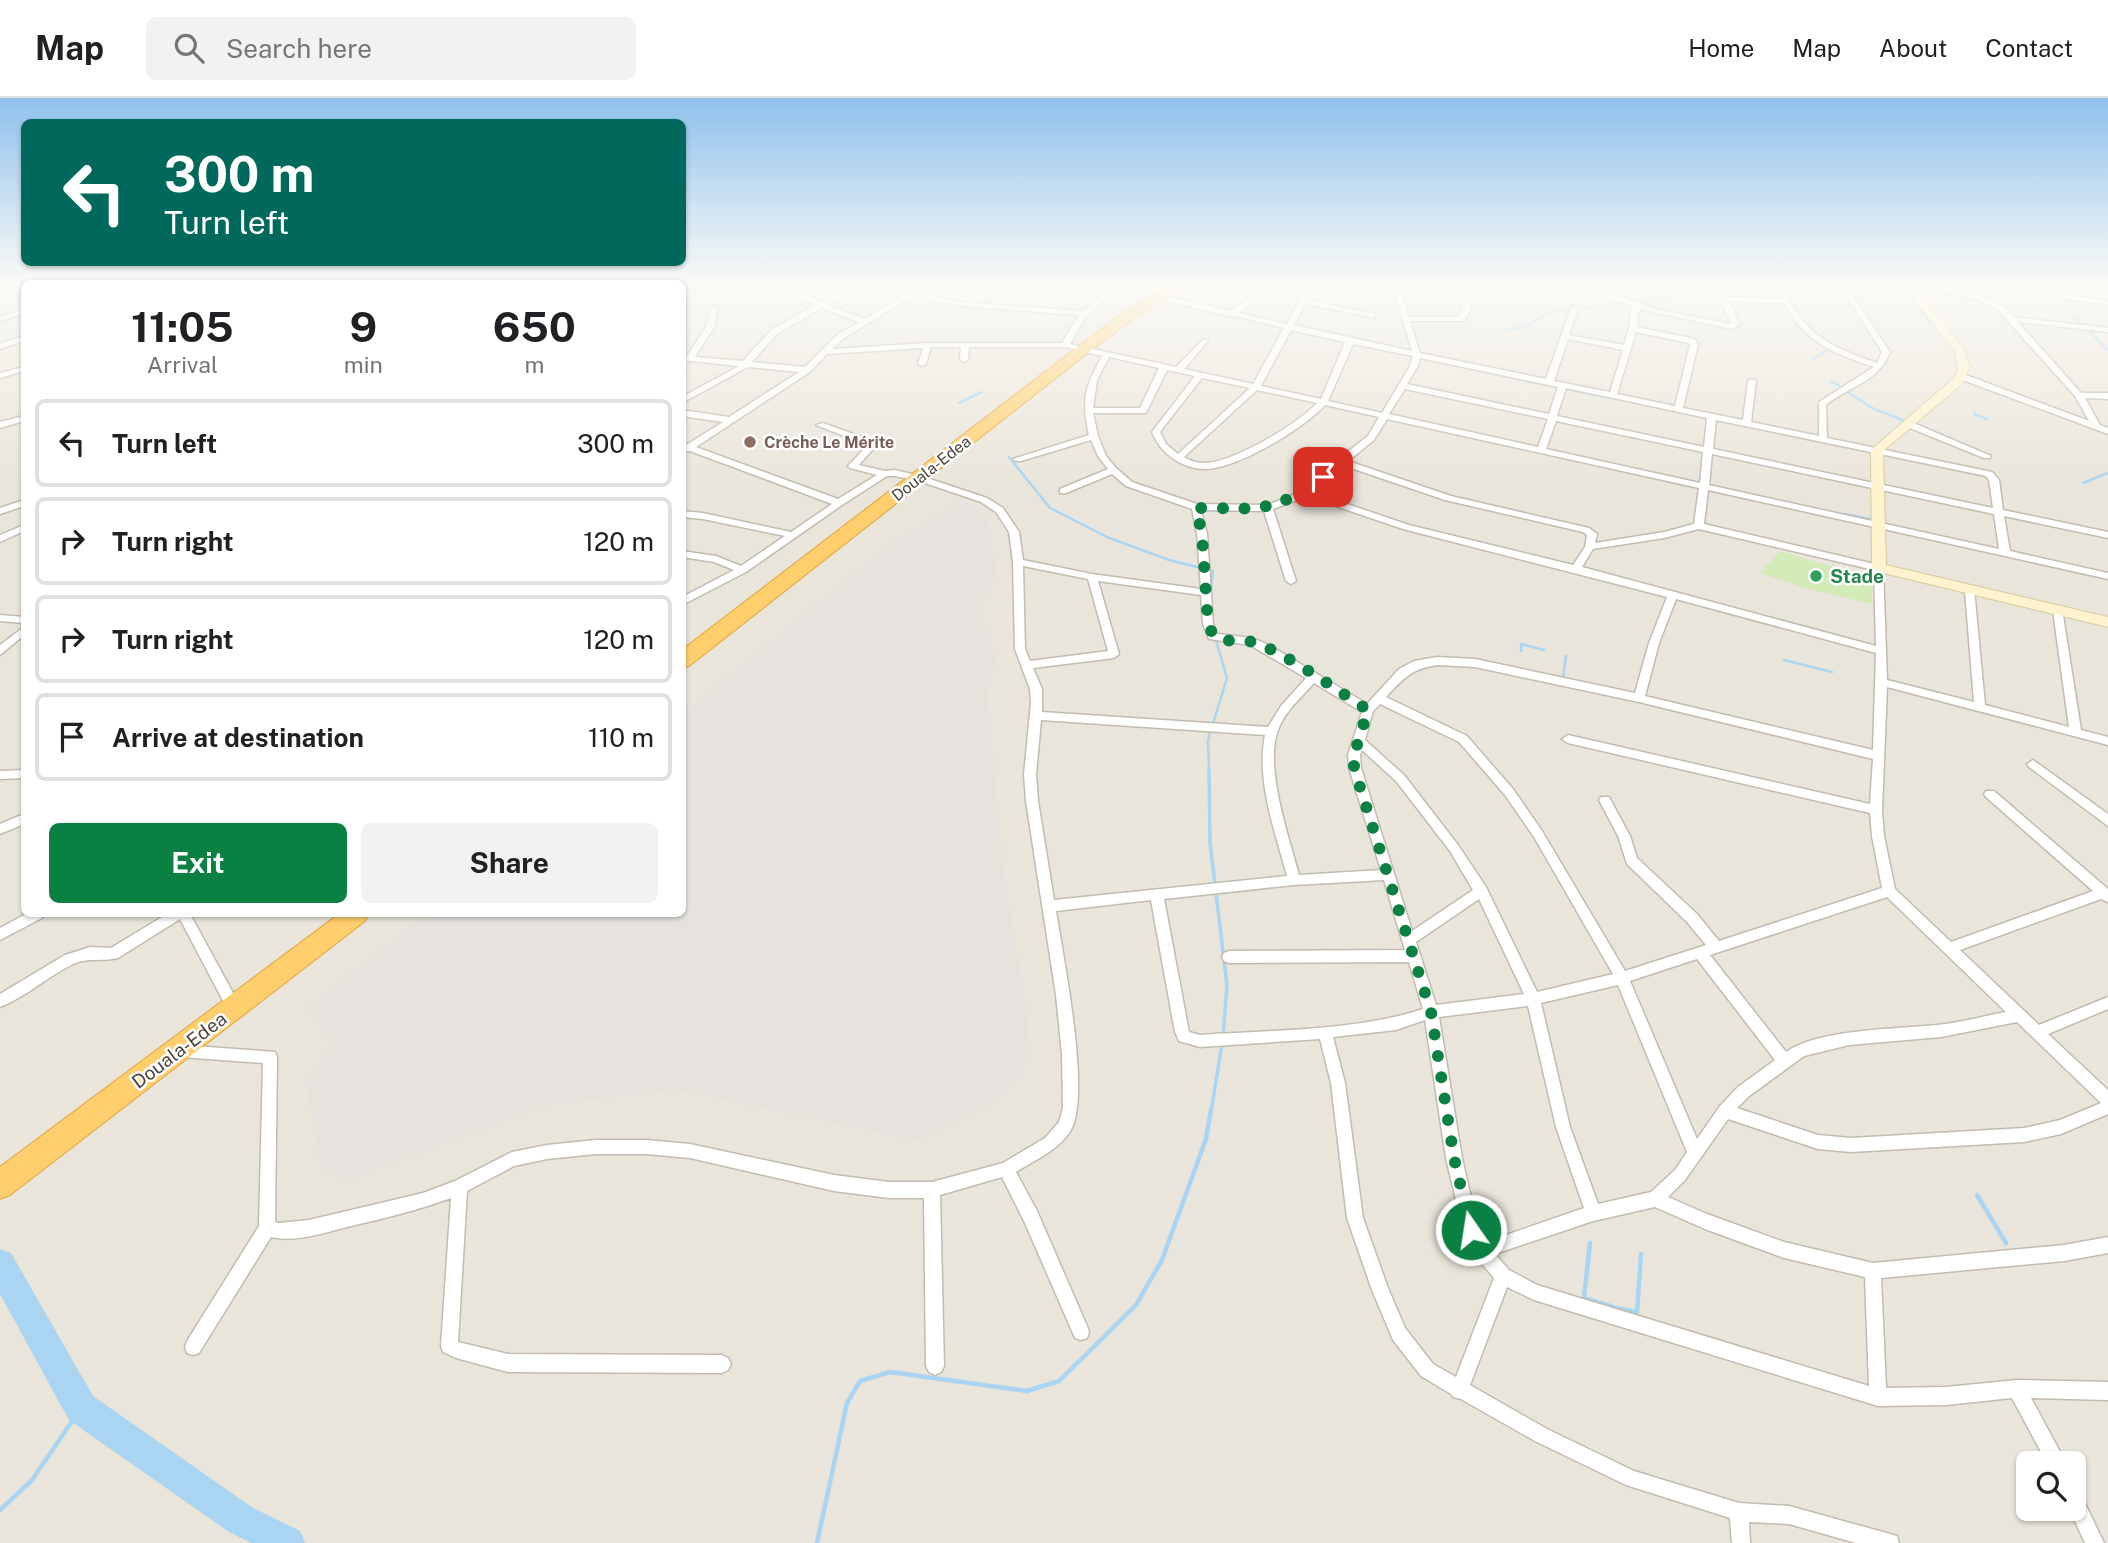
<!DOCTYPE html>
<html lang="en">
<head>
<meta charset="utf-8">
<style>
  :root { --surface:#fff; --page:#f2f2f2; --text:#202124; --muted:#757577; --line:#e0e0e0; --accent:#0b8043 }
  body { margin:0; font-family:"Public Sans",sans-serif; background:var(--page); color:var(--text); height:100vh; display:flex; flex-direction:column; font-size:26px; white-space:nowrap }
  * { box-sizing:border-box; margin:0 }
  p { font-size:23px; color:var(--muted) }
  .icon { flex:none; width:38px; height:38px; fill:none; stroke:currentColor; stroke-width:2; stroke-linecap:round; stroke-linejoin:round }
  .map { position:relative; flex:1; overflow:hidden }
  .panel { position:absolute; left:21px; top:182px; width:665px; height:637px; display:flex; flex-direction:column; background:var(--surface); border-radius:10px; box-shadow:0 2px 5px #0004 }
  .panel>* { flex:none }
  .hud { position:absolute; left:21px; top:21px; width:665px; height:147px; border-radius:10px; box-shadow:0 2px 5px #0004; background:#00695c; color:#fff; overflow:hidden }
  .controls { position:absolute; left:2016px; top:1353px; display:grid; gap:14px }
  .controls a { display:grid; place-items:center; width:70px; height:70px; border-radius:10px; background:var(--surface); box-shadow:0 2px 5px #0004; font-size:35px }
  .pin { position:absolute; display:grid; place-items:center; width:60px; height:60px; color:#fff; margin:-30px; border-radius:14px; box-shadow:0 4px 10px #0006 }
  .me { position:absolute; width:77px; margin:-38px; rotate:347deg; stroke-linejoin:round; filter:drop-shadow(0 0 5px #0008) }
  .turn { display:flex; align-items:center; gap:24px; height:147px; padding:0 28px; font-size:32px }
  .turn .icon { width:91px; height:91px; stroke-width:2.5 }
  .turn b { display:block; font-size:49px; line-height:60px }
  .eta { display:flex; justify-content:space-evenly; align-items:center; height:119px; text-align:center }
  .eta b { font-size:42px; font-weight:700; line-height:49px }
  .primary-button { display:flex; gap:14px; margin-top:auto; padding:14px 28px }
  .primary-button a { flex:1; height:80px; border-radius:10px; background:var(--accent); color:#fff; font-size:28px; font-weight:700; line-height:80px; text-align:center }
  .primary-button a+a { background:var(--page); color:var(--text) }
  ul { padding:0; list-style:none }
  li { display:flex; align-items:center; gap:21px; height:88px; margin:0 14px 10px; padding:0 14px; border:4px solid var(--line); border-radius:10px }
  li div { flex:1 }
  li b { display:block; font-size:26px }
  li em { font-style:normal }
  header { display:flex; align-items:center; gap:42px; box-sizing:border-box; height:98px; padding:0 35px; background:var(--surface); border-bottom:2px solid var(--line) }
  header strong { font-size:33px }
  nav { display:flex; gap:38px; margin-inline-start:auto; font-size:24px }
  .search { width:490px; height:63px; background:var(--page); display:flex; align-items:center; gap:18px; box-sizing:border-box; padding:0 24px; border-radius:10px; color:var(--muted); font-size:26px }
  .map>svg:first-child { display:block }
  .residential { fill:#eae5da; fill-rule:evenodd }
  .industrial { fill:#e6e2dd }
  .green { fill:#d2eab5 }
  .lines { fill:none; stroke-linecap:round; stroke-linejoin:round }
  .stream-far2 { stroke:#a9d4f2; stroke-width:2.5 }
  .stream-far1 { stroke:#a9d4f2; stroke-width:3.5 }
  .stream { stroke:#a9d4f2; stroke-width:4.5 }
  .river { fill:#a9d4f2; fill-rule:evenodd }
  .street-casing { stroke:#c2bbae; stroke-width:3 }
  .secondary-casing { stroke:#d6c79b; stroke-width:2 }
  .highway-casing { stroke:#e0a43c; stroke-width:2 }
  .street { fill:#fff; fill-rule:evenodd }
  .secondary { fill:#fff3cd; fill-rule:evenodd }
  .highway { fill:#ffcf6e; fill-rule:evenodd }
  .route { stroke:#0b8043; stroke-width:12; stroke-dasharray:0 21.6 }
  .education-dot { fill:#8d6e63; stroke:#fff; stroke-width:2.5 }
  .leisure-dot { fill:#2e9e5b; stroke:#fff; stroke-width:2.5 }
  .labels { text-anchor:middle; stroke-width:5; stroke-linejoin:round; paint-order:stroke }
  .far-education-label { font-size:16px; font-weight:bold; fill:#785e54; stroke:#fff; text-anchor:start }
  .far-street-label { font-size:16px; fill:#4b4439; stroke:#fff }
  .leisure-label { font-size:19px; font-weight:bold; fill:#27864d; stroke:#fff; text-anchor:start }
  .street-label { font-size:19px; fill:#4b4439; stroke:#fff }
</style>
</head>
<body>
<header>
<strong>Map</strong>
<div class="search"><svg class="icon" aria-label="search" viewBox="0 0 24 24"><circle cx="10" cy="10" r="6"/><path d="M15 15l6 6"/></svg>Search here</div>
<nav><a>Home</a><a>Map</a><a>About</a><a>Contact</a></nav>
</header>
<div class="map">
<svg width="2108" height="1445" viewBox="0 0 2108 1445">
  <rect width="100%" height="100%" fill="#f6f3ec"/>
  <!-- residential -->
  <path class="residential" d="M0 184H2108V1445H0ZM24 186H682V816H24ZM2028 1365H2074V1410H2028Z"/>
  <!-- industrial -->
  <path class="industrial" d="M960 403 987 416 997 474 981 509 996 563 987 593 1003 766 1028 923 1024 976 995 1004 919 1043 677 992 548 1007 340 1085 321 1069 306 984 331 944 306 910 426 816H682L683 614 898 440Z"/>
  <!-- green -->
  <path class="green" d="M1780 453 1872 481V506L1808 491 1760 475Z"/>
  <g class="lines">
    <!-- stream-far2 -->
    <g class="stream-far2">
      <path d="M1848 184 1859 200"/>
      <path d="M1896 184 1902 187 1930 224"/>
      <path d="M2069 184 2064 196 2072 216 2108 252"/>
      <path d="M1982 193 1989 201"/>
      <path d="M1920 196 1917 191 1926 190 1982 204"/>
      <path d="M1507 232 1527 228 1547 215 1665 200 1682 196 1706 184"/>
      <path d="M1813 261 1828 252"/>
      <path d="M1521 275 1533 278"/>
      <path d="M1494 276 1605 299"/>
      <path d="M1557 283 1566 285"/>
      <path d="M1831 283 1872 310 1905 323 1903 325"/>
      <path d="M1332 304 1349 308"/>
      <path d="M959 305 982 294"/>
      <path d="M1357 309 1382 315"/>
      <path d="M1974 316 1987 321"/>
      <path d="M1009 359 1050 410 1107 439 1169 462 1213 473 1210 497"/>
      <path d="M2083 385 2108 375"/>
      <path d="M1845 416 1874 422"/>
      <path d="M1521 553V546L1544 552"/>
      <path d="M1566 558 1563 580 1567 581"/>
      <path d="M1784 562 1832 574"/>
      <path d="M1209 672 1208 642 1227 580 1215 539"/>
    </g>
    <!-- stream-far1 -->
    <g class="stream-far1">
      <path d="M1209 670 1210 744 1227 888 1223 938"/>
      <path d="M1211 1014 1222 946"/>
    </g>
    <!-- stream -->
    <g class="stream">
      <path d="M1977 1097 2006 1145"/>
      <path d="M1590 1145 1584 1200 1613 1209"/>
      <path d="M1616 1210 1637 1214 1641 1156"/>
      <path d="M0 1412 32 1382 81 1310"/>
      <path d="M817 1445 847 1305 860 1283 890 1274 1027 1293 1059 1283 1136 1207 1162 1162 1206 1041 1211 1012"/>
    </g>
    <!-- river -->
    <path class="river" d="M0 1151 11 1155 93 1298 253 1410 300 1433 305 1445H251L229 1434 69 1322 0 1196Z"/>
    <defs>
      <g id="street">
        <path d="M186 184H194L195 186H187Z"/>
        <path d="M394 184H402L403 186H395Z"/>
        <path d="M720 184H729L709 195 702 193Z"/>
        <path d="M768 184H776L821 204 854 186 853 184H864L911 193 928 184H935L919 195 961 204 1082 213 1109 193 1072 186V184H1084L1115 189 1125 184H1132L1102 204 1086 218 1070 246 1176 269 1204 241 1208 243 1184 271 1253 286 1284 230 1235 218 1232 219 1155 200V196L1232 213 1252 196 1256 198 1239 215 1287 226 1300 201 1321 184H1328L1309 202 1375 216V220L1305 206 1294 227 1412 253 1394 194 1375 184H1383L1400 191 1409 219H1459C1464 202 1473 184 1493 184L1472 202 1468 218 1464 223H1410L1420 255 1546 281 1571 209 1578 211 1569 237 1624 247 1629 231 1632 208 1573 186V184H1581L1601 191 1615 184H1623L1607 193 1651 210 1731 226 1720 201 1721 199 1781 201 1776 191 1780 187 1840 189 1838 184H1844L1890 254C1879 284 1849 288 1826 307L1827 340 1992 374 1999 382 2003 412 2108 434V440L2004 418 2010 453 2108 475V481L1708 392 1704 426 1883 468 1887 582 1974 604 1965 493 1970 490 1974 491 1985 607 2069 629 2053 513 2054 511H2062L2081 632 2108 639V647L1887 589 1882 712 1884 738 1895 791 1951 844 2093 793 1986 699 1984 696 1986 693H1994L2108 791V804L2101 801 1960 852 2039 927 2108 899V911L2048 936 2108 992V1016L2061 1036 2024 1044 1851 1054 1818 1051 1728 1021 1685 1082 1668 1099 1707 1116 1784 1144 1873 1165 2064 1147 2108 1139V1155L2064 1163 1881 1180 1886 1290 1946 1289 2017 1282 2108 1284V1302L2031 1300 2066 1365H2047L2012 1300 1946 1307 1878 1308 1534 1202 1507 1189 1470 1287 1547 1331 1634 1373 1739 1405 1789 1408 1890 1436 1897 1438 1899 1445H1856L1789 1426 1749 1424 1750 1445H1732L1730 1420 1626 1387 1535 1343 1461 1301 1453 1299 1451 1296 1421 1278 1393 1242 1372 1192 1347 1120 1331 985 1320 941 1200 949 1179 943 1175 934 1151 802 1056 813C1063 857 1091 996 1071 1032 1059 1052 1035 1062 1016 1074L1037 1113 1087 1228 1089 1234 1087 1240 1081 1242 1075 1240 1025 1125 1002 1079 940 1097 944 1268 941 1274 935 1277 929 1274 926 1268 924 1100H889L834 1093 690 1060 646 1056H596L547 1061 514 1068 467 1093 458 1244 508 1256 722 1257 728 1260 731 1266 728 1272 722 1275 508 1274 456 1260 443 1254 441 1248 451 1100C419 1112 385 1120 351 1128 326 1134 296 1145 271 1139L199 1255 193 1257 187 1255 185 1249 187 1243 259 1128 263 965 180 959 175 958 173 953 175 948 180 947 275 954 277 959 275 1124 279 1125 309 1122 423 1095 455 1083 512 1054 547 1047 596 1042H646L690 1046 834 1077 889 1084H932L1003 1065 1045 1040 1059 1024 1063 1010 1062 956 1056 897 1026 703 1024 676 1031 605 1030 591 1015 551 1013 464 1009 434 996 414 981 404 916 382 894 378H887L842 407 746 474 682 507V499L734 472 714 464 682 459V453L716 458 741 468 785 438 703 421 682 419V413L703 415 791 434 832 406 690 353 682 354V350L686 347 723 324 682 318V312L729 319 799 274 748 269 682 305V299L739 268 682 262V258H687L706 229 711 208 718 210 714 229 695 259 743 263 771 232 815 207ZM861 187 905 197 865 221 827 207ZM1785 191 1843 193 1882 254 1877 265C1834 250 1802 237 1785 191ZM913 198 961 208 1079 217 1062 245H928L832 251 844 240ZM1729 203 1784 205C1805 245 1833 255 1874 269L1819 304V338L1751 324 1756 283 1752 281 1748 283 1743 322 1683 310 1698 247 1695 241 1637 229 1639 211 1732 231 1740 227ZM822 210 859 224 838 236 805 269 752 264 777 236ZM1291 232 1345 244 1321 301 1261 288ZM1636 234 1689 245 1690 247 1675 308 1617 296ZM1568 241 1623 252 1610 294 1554 283ZM1353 246 1413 258 1410 268 1382 315 1328 303ZM931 249H961L960 262 964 264 968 262 969 249H1065L1102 258C1085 289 1081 301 1089 337L1013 361 1015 363H1021L1091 342 1098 358 1108 371 1060 391V395H1066L1112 376 1126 388 1192 411 1197 436 1201 491 1092 476 1023 462 1019 434 1003 410 987 400 921 378 894 372 885 373 859 367 873 351V343L823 325 816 327 865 346V350L848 368 850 370 877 377 838 401 696 349 810 274 827 256 923 250 918 266 922 268 926 266ZM1109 259 1159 270 1140 310H1093L1097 282ZM1420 260 1558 289 1549 316 1407 286 1418 268ZM1167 272 1195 278 1152 334C1160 355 1183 372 1207 371 1240 369 1303 331 1325 307L1379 319 1368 338 1291 398 1267 407 1197 406 1132 384 1116 370 1106 358 1098 338 1093 315H1146ZM1202 280 1250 290 1178 356 1166 346 1160 334ZM1566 290 1707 320 1704 349 1557 318ZM1405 291 1548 321 1538 349 1389 316ZM1257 292 1317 305C1298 326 1234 364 1205 365 1197 365 1191 363 1184 359ZM1387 321 1699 390 1694 426 1664 434 1595 445 1597 436 1589 430 1451 398 1348 363 1374 342ZM1716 322 1986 378 1989 382 1993 410 1713 351ZM1556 323 1703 354 1700 385 1546 351ZM1712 356 1994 416 1999 451 1709 387ZM1342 367 1445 402 1583 434 1587 437 1585 449 1573 467 1409 427 1309 393ZM1303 397 1403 431 1667 499 1649 545 1635 595 1475 561 1437 559 1414 563 1399 571 1367 606 1269 547 1252 540 1217 536 1213 526 1207 436 1201 412 1264 413 1286 483 1291 486 1296 483 1273 411 1297 402ZM1699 431 1874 472 1876 548 1582 469 1593 451 1664 440ZM1023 468 1088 481 1108 553 1030 563 1025 551ZM1098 483 1201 497 1203 526 1209 541 1250 547 1306 580 1281 608 1268 629 1042 614V591L1033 570 1114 560 1119 556ZM1676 501 1876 555 1873 652 1645 598 1659 545ZM1437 567 1475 569 1639 604 1873 661 1870 706 1568 637 1562 641 1568 645 1870 715 1872 738 1882 790 1719 843 1697 816 1637 760 1630 738 1609 699H1601L1599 702 1618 738 1627 766 1687 824 1706 847 1625 873 1542 733 1513 691 1467 638 1386 599C1404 580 1411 571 1437 567ZM1314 585 1362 614 1348 657 1349 670 1381 772 1299 777C1289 739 1264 669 1278 632 1284 614 1302 599 1314 585ZM1380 606 1459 644 1505 697 1534 739 1613 876 1537 894 1486 789 1458 747 1404 677 1365 642 1373 613ZM1041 622 1265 637C1256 683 1275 733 1287 778L1054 802 1038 703 1036 676ZM1362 652 1396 683 1450 753 1473 792 1412 833 1361 670 1360 657ZM1384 782 1405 852 1229 853 1224 855 1222 859 1224 863 1229 865 1409 864 1423 911C1358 933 1269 932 1200 937L1189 934 1164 801 1294 787ZM1887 799 2006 914C1983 918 1960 925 1937 927 1897 931 1818 931 1786 954L1710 857ZM1479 801 1524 896 1436 907 1416 844ZM1697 861 1775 962 1738 989 1720 1008 1697 1041 1630 883ZM1618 887 1687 1054 1675 1072 1651 1094 1598 1106 1570 1029 1541 905ZM1528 908 1556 1029 1584 1110 1486 1144 1478 1130 1462 1060 1439 919ZM1425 922 1446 1060 1463 1132 1476 1159 1494 1180 1456 1279 1433 1266 1405 1230 1388 1190 1363 1120 1345 985 1333 939 1396 932ZM2017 924 2101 1005 2060 1022 2024 1030 1851 1040 1818 1037 1737 1010 1748 999 1804 958 1849 947 1941 939ZM1655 1109 1705 1131 1784 1160 1865 1179 1869 1288 1537 1187 1509 1172 1495 1156 1593 1123Z"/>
        <path d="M1909 184C1928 182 1985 196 2001 207 2006 210 2009 215 2013 219L2108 230V234L2018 224 2081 295H2108V301L2085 300 2100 327 2108 330V336L1960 281V277H1966L2089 323 2075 298 1997 211 1978 202Z"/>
        <path d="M24 187V191L0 198V194Z"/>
        <path d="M2061 196 2108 203V207L2064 200H2061Z"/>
        <path d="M24 212V216L0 223V219Z"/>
        <path d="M21 239H24V243L0 251V246Z"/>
        <path d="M24 269V273L0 280V275Z"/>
        <path d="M24 318V323L0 330V324Z"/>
        <path d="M1905 324H1911L1991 358 1990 360H1984L1905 328Z"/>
        <path d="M24 402V408L0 416V410Z"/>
        <path d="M24 427V433L0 444V437Z"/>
        <path d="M0 517 24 519V525L0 523Z"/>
        <path d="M24 529V537L0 557V547Z"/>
        <path d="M2033 662 2108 716V728L2029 669 2027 666Z"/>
        <path d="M24 672V680L0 681V673Z"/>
        <path d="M24 716V726L0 736V726Z"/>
        <path d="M26 816H44L42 820 0 842V830Z"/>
        <path d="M167 816H190L239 906 241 910 239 914 234 916 229 914 180 821 118 860C103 864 88 859 73 866 48 878 26 899 0 909V896L65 857 90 849 111 850Z"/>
        <path d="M2074 1392 2080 1395 2104 1445H2085L2069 1410H2074Z"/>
      </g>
      <path id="secondary" d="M1901 184H1911L1964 251 1970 268 1962 286 1883 353 1886 467 2108 519V529L1879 474 1872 470 1871 352 1954 280 1958 272 1955 254Z"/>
      <g id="highway">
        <path d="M1175 184H1191L1129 224 1089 254 689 568 682 570V552L1079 248 1119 218Z"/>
        <path d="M339 816H368L365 823 10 1097 0 1101V1069Z"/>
      </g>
    </defs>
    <!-- street casing -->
    <use href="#street" class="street-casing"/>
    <!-- secondary casing -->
    <use href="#secondary" class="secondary-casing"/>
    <!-- highway casing -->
    <use href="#highway" class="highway-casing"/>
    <!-- street -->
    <use href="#street" class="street"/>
    <!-- secondary -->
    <use href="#secondary" class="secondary"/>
    <!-- highway -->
    <use href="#highway" class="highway"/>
  </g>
  <!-- sky -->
  <linearGradient id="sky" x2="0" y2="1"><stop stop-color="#8fc1ec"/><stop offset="0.48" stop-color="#fbfaf6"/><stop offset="1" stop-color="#fbfaf6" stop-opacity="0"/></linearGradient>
  <rect width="2108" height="386" fill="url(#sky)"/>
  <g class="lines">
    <!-- route -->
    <path class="route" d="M1323 379C1272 417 1256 410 1196 410L1202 436 1208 526C1218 552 1229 538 1252 544 1284 553 1338 593 1368 612L1354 657V670L1431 914 1454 1060 1471 1132"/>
  </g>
  <!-- markers -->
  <circle class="education-dot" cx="750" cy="344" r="7"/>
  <circle class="leisure-dot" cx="1816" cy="478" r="7"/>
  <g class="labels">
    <!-- far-education labels -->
    <g class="far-education-label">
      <text x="764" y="350">Crèche Le Mérite</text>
    </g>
    <!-- far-street labels -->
    <g class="far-street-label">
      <text transform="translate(931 370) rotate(-38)" y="6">Douala-Edea</text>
    </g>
    <!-- leisure labels -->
    <g class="leisure-label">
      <text x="1830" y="485">Stade</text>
    </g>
    <!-- street labels -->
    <g class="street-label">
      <text transform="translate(179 952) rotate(-37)" y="7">Douala-Edea</text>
    </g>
  </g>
</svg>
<div class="controls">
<a><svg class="icon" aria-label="search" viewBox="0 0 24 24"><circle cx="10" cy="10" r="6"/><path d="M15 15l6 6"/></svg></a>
</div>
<div class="pin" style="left:1323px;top:379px;background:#d93025"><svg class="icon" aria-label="arrive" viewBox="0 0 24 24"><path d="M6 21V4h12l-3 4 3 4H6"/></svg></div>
<svg class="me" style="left:1471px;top:1132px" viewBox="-20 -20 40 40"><circle r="17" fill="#0b8043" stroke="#fff" stroke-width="3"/><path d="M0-11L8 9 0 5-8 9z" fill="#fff"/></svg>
<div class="hud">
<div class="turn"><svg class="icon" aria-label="left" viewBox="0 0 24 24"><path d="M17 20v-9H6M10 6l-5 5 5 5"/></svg><div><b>300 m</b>Turn left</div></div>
</div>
<section class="panel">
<div class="eta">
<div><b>11:05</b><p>Arrival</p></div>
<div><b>9</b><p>min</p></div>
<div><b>650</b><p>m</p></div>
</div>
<ul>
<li><svg class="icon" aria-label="left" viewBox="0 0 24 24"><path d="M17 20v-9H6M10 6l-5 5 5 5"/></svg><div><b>Turn left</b></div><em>300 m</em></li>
<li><svg class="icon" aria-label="right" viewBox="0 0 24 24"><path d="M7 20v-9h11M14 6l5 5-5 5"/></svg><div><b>Turn right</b></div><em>120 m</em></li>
<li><svg class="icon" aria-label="right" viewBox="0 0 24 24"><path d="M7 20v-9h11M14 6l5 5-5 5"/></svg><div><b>Turn right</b></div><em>120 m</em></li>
<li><svg class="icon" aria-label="arrive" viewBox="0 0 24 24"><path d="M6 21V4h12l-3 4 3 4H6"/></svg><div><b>Arrive at destination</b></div><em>110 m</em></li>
</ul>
<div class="primary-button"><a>Exit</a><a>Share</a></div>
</section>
</div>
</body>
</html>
